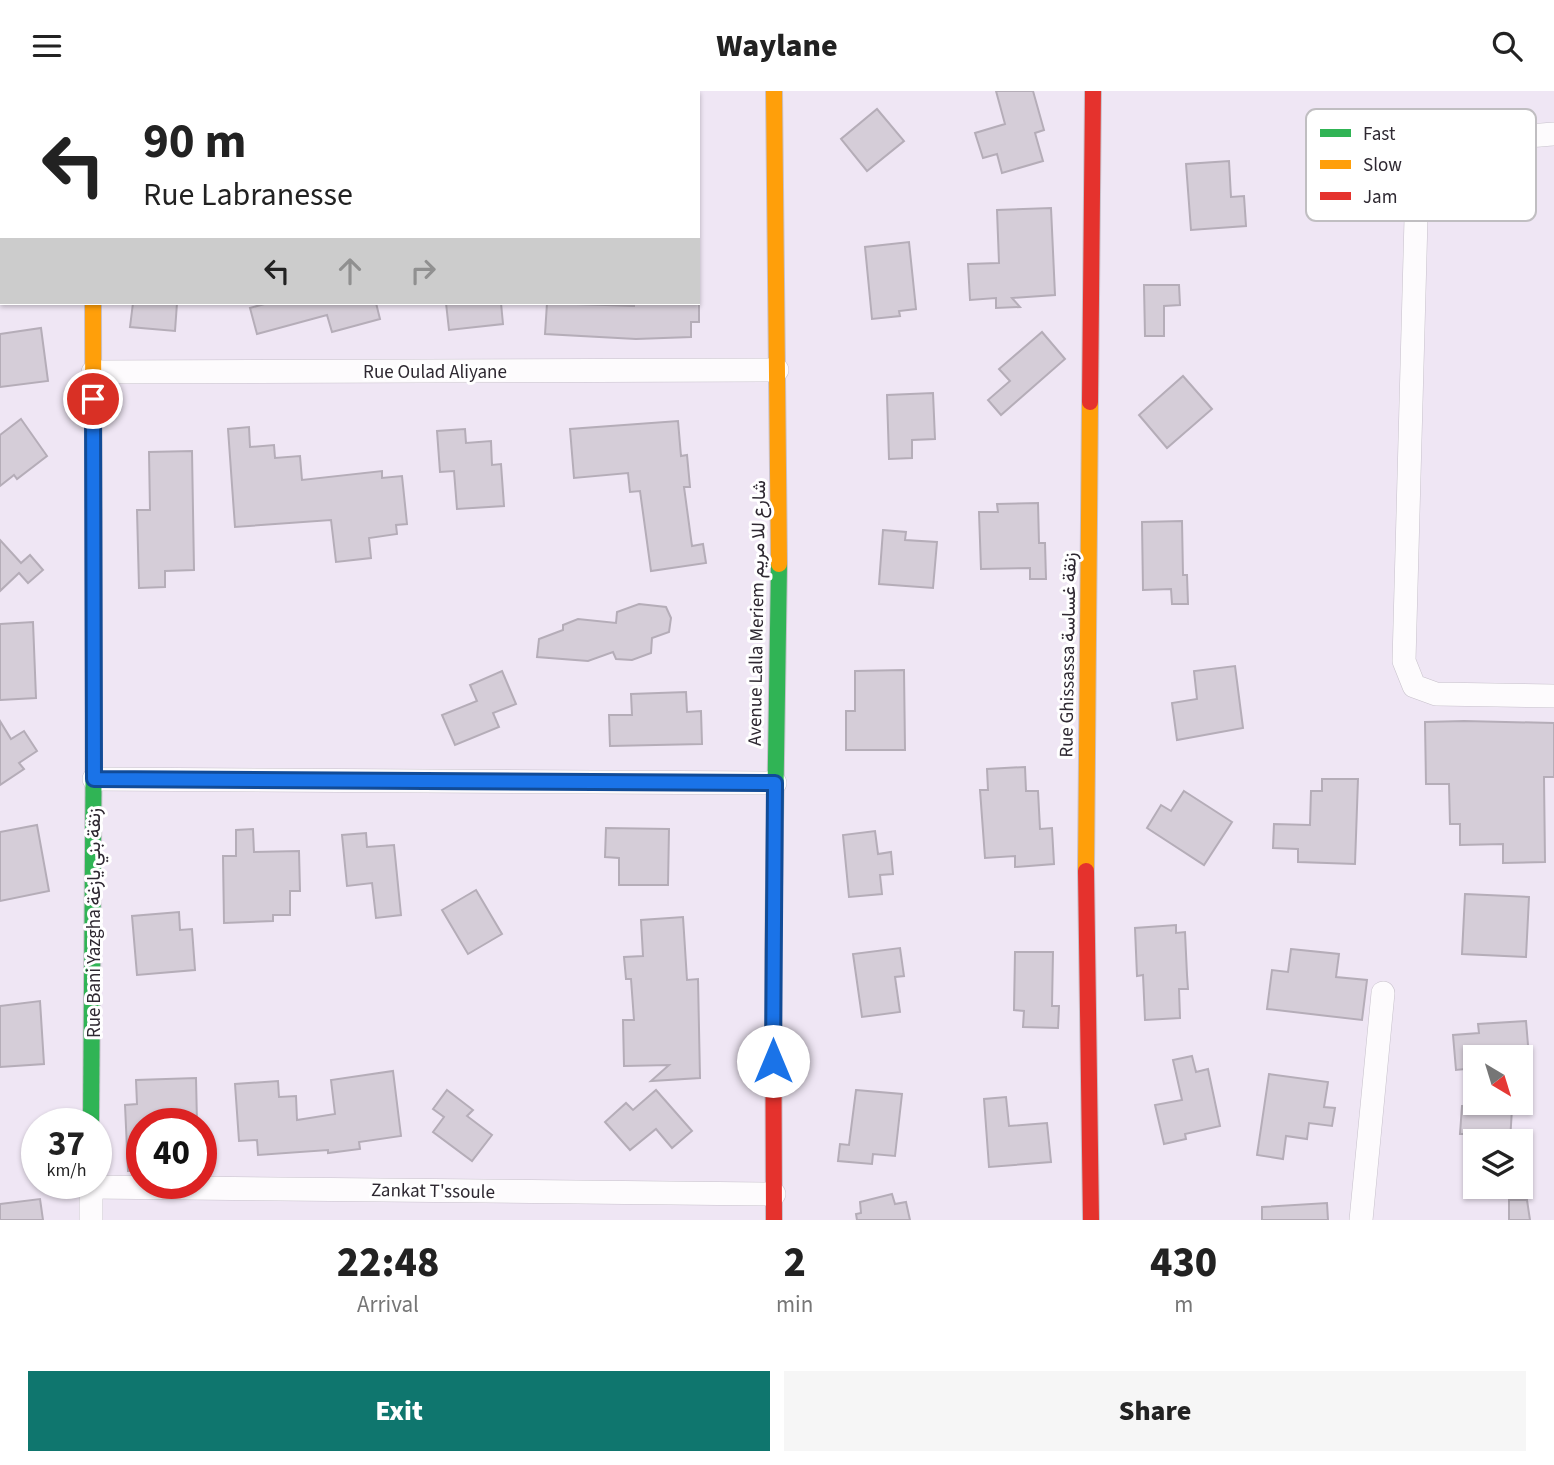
<!DOCTYPE html>
<html lang="en">
<head>
<meta charset="utf-8">
<style>
  :root { --surface:#fff; --page:#f6f6f6; --text:#222; --muted:#767676; --accent:#0f766e }
  body { margin:0; font-family:"Source Sans 3",Vazirmatn,sans-serif; background:var(--page); color:var(--text); height:100vh; display:flex; flex-direction:column; font-size:26px; white-space:nowrap }
  * { box-sizing:border-box; margin:0 }
  p { font-size:23px; color:var(--muted) }
  .icon { flex:none; width:38px; height:38px; fill:none; stroke:currentColor; stroke-width:2; stroke-linecap:round; stroke-linejoin:round }
  .map { position:relative; height:1129px; overflow:hidden }
  .panel { display:flex; flex-direction:column; background:var(--surface); flex:1 }
  .panel>* { flex:none }
  .guide { position:absolute; left:0px; top:0px; width:700px; height:214px; box-shadow:0 2px 5px #0004; background:#fff; color:var(--text); overflow:hidden }
  .needle { width:46px; rotate:142deg }
  .tools { position:absolute; left:1463px; top:954px; display:grid; gap:14px }
  .tools a { display:grid; place-items:center; width:70px; height:70px; border-radius:0px; background:var(--surface); box-shadow:0 2px 5px #0004; font-size:35px }
  .speed { position:absolute; left:21px; top:1017px; display:flex; gap:14px; font-size:35px; font-weight:700; text-align:center }
  .speed>* { display:grid; place-content:center; width:91px; height:91px; border-radius:50%; background:var(--surface); box-shadow:0 2px 5px #0004; line-height:1 }
  .speed small { font-size:18px; font-weight:400 }
  .speed .limit { border:10px solid #d22; background:#fff; color:#111 }
  .pin { position:absolute; display:grid; place-items:center; width:60px; height:60px; color:#fff; margin:-30px; border:4px solid #fff; border-radius:50%; box-shadow:0 2px 7px #0007 }
  .me { position:absolute; width:77px; margin:-38px; rotate:0deg; stroke-linejoin:round; filter:drop-shadow(0 0 5px #0008) }
  .turn { display:flex; align-items:center; gap:24px; height:147px; padding:0 28px; font-size:32px }
  .turn .icon { width:91px; height:91px; stroke-width:2.5 }
  .turn b { display:block; font-size:49px; line-height:60px }
  .lanes { display:flex; align-items:center; height:66px; padding:0 28px; background:#0003; justify-content:center; gap:35px; direction:ltr }
  .lanes .off { opacity:.35 }
  .eta { display:flex; justify-content:space-evenly; align-items:center; height:119px; text-align:center }
  .eta b { font-size:42px; font-weight:800; line-height:49px }
  .action { display:flex; gap:14px; margin-top:auto; padding:14px 28px }
  .action a { flex:1; height:80px; border-radius:0px; background:var(--accent); color:#fff; font-size:28px; font-weight:800; line-height:80px; text-align:center }
  .action a+a { background:var(--page); color:var(--text) }
  header { display:flex; justify-content:space-between; align-items:center; height:91px; padding:0 28px; background:var(--surface); font-size:32px; font-weight:800 }
  .map>svg:first-child { display:block }
  .building { fill:#d5cdd8; stroke:#b5adb8; stroke-width:2 }
  .lines { fill:none; stroke-linecap:round; stroke-linejoin:round }
  .street-casing { stroke:#c7c1cb; stroke-width:24 }
  .fast-casing { stroke:#c7c1cb; stroke-width:18 }
  .slow-casing { stroke:#c7c1cb; stroke-width:18 }
  .jam-casing { stroke:#c7c1cb; stroke-width:18 }
  .street { stroke:#fdfbfd; stroke-width:23 }
  .fast { stroke:#30b455; stroke-width:16 }
  .slow { stroke:#ff9f0a; stroke-width:16 }
  .jam { stroke:#e5322d; stroke-width:16 }
  .route-casing { stroke:#114b97; stroke-width:18 }
  .route { stroke:#1a73e8; stroke-width:12 }
  .labels { text-anchor:middle; stroke-width:6; stroke-linejoin:round; paint-order:stroke }
  .street-label { font-size:19px; fill:#2e2831; stroke:#fff }
  .key { fill:#fff; stroke:#c0bec1; stroke-width:2 }
  .key-label { font-size:19px; fill:#2e2831 }
</style>
</head>
<body>
<header><svg class="icon" aria-label="menu" viewBox="0 0 24 24"><path d="M4 6h16M4 12h16M4 18h16"/></svg>Waylane<svg class="icon" aria-label="search" viewBox="0 0 24 24"><circle cx="10" cy="10" r="6"/><path d="M15 15l6 6"/></svg></header>
<div class="map">
<svg width="1554" height="1129" viewBox="0 0 1554 1129">
  <rect width="100%" height="100%" fill="#efe6f4"/>
  <!-- building -->
  <g class="building">
    <path d="M996 0H1033L1044 39 1035 42 1043 70 1002 82 997 63 983 67 975 42 1005 33Z"/>
    <path d="M877 18 904 50 867 80 841 48Z"/>
    <path d="M1229 70 1231 106 1244 105 1246 135 1191 139 1186 73Z"/>
    <path d="M1051 117 1055 204 1012 207 1020 216 996 217V207L970 209 968 173 999 172 997 119Z"/>
    <path d="M909 151 916 218 899 220 900 225 872 228 865 156Z"/>
    <path d="M1144 194H1179L1180 214 1164 215V245H1145Z"/>
    <path d="M133 212H177L175 240 130 236Z"/>
    <path d="M268 212H376L380 228 332 241 327 224 257 243 250 217Z"/>
    <path d="M446 212H501L503 233 449 239Z"/>
    <path d="M547 212 634 215V212H699V231H691V246L636 248 545 243Z"/>
    <path d="M41 237 48 290 0 296V243Z"/>
    <path d="M1042 241 1065 268 1001 324 988 309 1010 290 999 278Z"/>
    <path d="M1183 285 1212 318 1167 357 1139 324Z"/>
    <path d="M933 302 935 348 912 349V367L889 368 887 304Z"/>
    <path d="M21 328 47 365 17 388 14 384 0 395V344Z"/>
    <path d="M678 330 681 365 687 364 690 396H684L692 455 703 453 706 472 651 480 640 400 630 401 628 382 574 387 570 338Z"/>
    <path d="M249 336 250 356 274 354 275 367 300 365 302 389 382 380V387L402 385 407 433 396 434 397 443 369 447 371 467 336 471 331 429 235 436 228 338Z"/>
    <path d="M465 338 466 352 491 350 492 374 501 373 504 415 457 418 454 380 440 381 437 340Z"/>
    <path d="M192 360 194 479 165 480V496L139 497 137 419H150L149 361Z"/>
    <path d="M1038 412 1039 452H1045L1046 488H1030V477L981 478 979 421H998L997 413Z"/>
    <path d="M1182 430 1183 484H1187L1188 513H1172L1171 498 1143 499 1142 431Z"/>
    <path d="M883 439 906 441 905 449 937 451 933 497 879 493Z"/>
    <path d="M0 449 21 472 30 464 43 479 28 492 19 482 0 500Z"/>
    <path d="M639 513 666 516 671 527 669 541 652 547 651 562 632 569 616 568 613 561 588 570 537 566 539 548 563 539V534L578 528 616 532 617 521Z"/>
    <path d="M33 531 36 607 0 609V533Z"/>
    <path d="M1235 575 1243 637 1177 649 1172 612 1197 608 1194 580Z"/>
    <path d="M904 579 905 659H846V620H855V580Z"/>
    <path d="M502 580 516 613 493 622 499 636 455 654 442 624 477 610 470 594Z"/>
    <path d="M686 601 687 621 701 620 702 653 610 655 609 624H632L631 603Z"/>
    <path d="M0 630 11 648 24 640 37 660 19 672 24 678 0 694Z"/>
    <path d="M1464 630 1554 632V686H1544L1545 771 1503 772V753L1460 754V733H1450L1449 693H1426L1425 631Z"/>
    <path d="M1025 676 1026 700H1038L1040 738 1052 737 1054 773 1015 776V765L985 767 980 699H988L987 678Z"/>
    <path d="M1322 688H1358L1355 773 1298 771V758L1273 757 1274 733 1310 734 1311 700H1322Z"/>
    <path d="M1184 700 1232 731 1204 774 1147 737 1161 714 1171 720Z"/>
    <path d="M37 734 49 800 0 810V741Z"/>
    <path d="M606 737 669 738 668 794H619V767L605 766Z"/>
    <path d="M253 738 254 761 299 760 300 800H290V824H273V830L224 832 223 765H236V739Z"/>
    <path d="M875 740 878 763 891 761 893 783 880 784 882 803 849 806 843 744Z"/>
    <path d="M366 742 367 756 394 754 401 824 376 827 372 792 347 795 342 744Z"/>
    <path d="M476 799 502 843 468 863 442 819Z"/>
    <path d="M1465 803 1529 806 1526 866 1462 863Z"/>
    <path d="M179 821 180 839 192 838 195 879 137 884 132 825Z"/>
    <path d="M683 826 687 889 698 888 700 987 651 990 669 974 624 975 623 929H634L631 888H626L624 866 643 865 641 829Z"/>
    <path d="M1176 834V842L1185 841 1187 884 1188 898H1179L1180 927 1145 929 1143 884 1137 885 1135 837Z"/>
    <path d="M900 857 904 885 895 886 900 921 862 926 853 863Z"/>
    <path d="M1291 858 1339 863 1336 886 1367 889 1362 929 1267 918 1272 879 1288 881Z"/>
    <path d="M1015 861H1053L1052 915H1059L1058 937 1023 936 1024 920 1014 919Z"/>
    <path d="M40 910 44 973 0 976V915Z"/>
    <path d="M1526 930 1529 966H1475V977L1456 979 1453 944 1479 942 1478 933Z"/>
    <path d="M1192 965 1196 981 1208 978 1220 1035 1185 1043 1186 1048 1164 1053 1155 1014 1182 1009 1173 969Z"/>
    <path d="M393 980 401 1045 359 1051 360 1058 328 1062V1059L258 1064 257 1049 239 1050 235 993 278 990 279 1006 296 1005 297 1029 335 1023 331 989Z"/>
    <path d="M1269 983 1328 991 1324 1016 1335 1017 1332 1035 1309 1032 1307 1048 1286 1045 1283 1068 1257 1064Z"/>
    <path d="M196 987 197 1032H142V1080H128L125 1014 137 1013 136 989Z"/>
    <path d="M447 999 473 1019 467 1025 492 1044 472 1070 433 1041 444 1026 433 1018Z"/>
    <path d="M656 999 692 1040 672 1057 656 1038 630 1059 605 1031 626 1012 633 1019Z"/>
    <path d="M856 999 902 1003 895 1065 873 1063 872 1073 838 1070 840 1053 849 1054Z"/>
    <path d="M1006 1006 1009 1035 1047 1032 1051 1071 989 1076 984 1008Z"/>
    <path d="M1462 1015 1512 1018 1510 1050H1472V1043H1460Z"/>
    <path d="M892 1103 895 1113 906 1111 910 1129H857L856 1123 861 1122 860 1111Z"/>
    <path d="M40 1108 43 1129H0V1113Z"/>
    <path d="M1509 1109H1527L1530 1129H1509Z"/>
    <path d="M1327 1112 1328 1129H1262V1116Z"/>
  </g>
  <g class="lines">
    <defs>
      <g id="street">
        <path d="M100 2 101 0"/>
        <path d="M1554 43C1524 46 1464 47 1438 60 1426 66 1421 80 1417 91L1404 570 1414 595 1436 603 1554 605"/>
        <path d="M93 281 777 279"/>
        <path d="M94 688 775 692"/>
        <path d="M91 1096 774 1103"/>
        <path d="M91 1129V1092"/>
        <path d="M1361 1129 1383 902"/>
      </g>
      <g id="fast">
        <path d="M773 861 779 473"/>
        <path d="M91 1032 94 625"/>
      </g>
      <g id="slow">
        <path d="M774 0 779 473"/>
        <path d="M70 2 82 0"/>
        <path d="M280 2 291 0"/>
        <path d="M0 12 2 11"/>
        <path d="M93 212 94 625"/>
        <path d="M1086 780 1090 311"/>
      </g>
      <g id="jam">
        <path d="M0 46 2 45"/>
        <path d="M1090 311 1093 0"/>
        <path d="M1086 780 1091 1129"/>
        <path d="M773 861 774 1129"/>
      </g>
    </defs>
    <!-- street casing -->
    <use href="#street" class="street-casing"/>
    <!-- fast casing -->
    <use href="#fast" class="fast-casing"/>
    <!-- slow casing -->
    <use href="#slow" class="slow-casing"/>
    <!-- jam casing -->
    <use href="#jam" class="jam-casing"/>
    <!-- street -->
    <use href="#street" class="street"/>
    <!-- fast -->
    <use href="#fast" class="fast"/>
    <!-- slow -->
    <use href="#slow" class="slow"/>
    <!-- jam -->
    <use href="#jam" class="jam"/>
  </g>
  <g class="lines">
    <defs>
      <path id="route" d="M93 308 94 688 775 692 773 970"/>
    </defs>
    <!-- route casing -->
    <use href="#route" class="route-casing"/>
    <!-- route -->
    <use href="#route" class="route"/>
  </g>
  <g class="labels">
    <!-- street labels -->
    <g class="street-label">
      <text x="435" y="287">Rue Oulad Aliyane</text>
      <text transform="translate(756 522) rotate(-89)" y="7">Avenue Lalla Meriem شارع للا مريم</text>
      <text transform="translate(1067 564) rotate(-89)" y="7">Rue Ghissassa زنقة غساسة</text>
      <text transform="translate(93 832) rotate(-90)" y="7">Rue Bani Yazgha زنقة بني يازغة</text>
      <text transform="translate(433 1099) rotate(1)" y="7">Zankat T'ssoule</text>
    </g>
  </g>
  <!-- legend -->
  <rect x="1306" y="18" width="230" height="112" rx="10" class="key"/>
  <rect x="1320" y="38" width="31" height="8" fill="#30b455"/>
  <rect x="1320" y="69" width="31" height="9" fill="#ff9f0a"/>
  <rect x="1320" y="101" width="31" height="8" fill="#e5322d"/>
  <g class="key-label">
    <text x="1363" y="49">Fast</text>
    <text x="1363" y="80">Slow</text>
    <text x="1363" y="112">Jam</text>
  </g>
</svg>
<div class="tools">
<a><svg class="needle" viewBox="-14 -14 28 28"><path d="M0-13l5 13h-10z" fill="#e53935"/><path d="M0 13l5-13h-10z" fill="#767676"/></svg></a>
<a><svg class="icon" aria-label="layers" viewBox="0 0 24 24"><path d="M12 4l9 5-9 5-9-5zM3 14l9 5 9-5"/></svg></a>
</div>
<div class="speed"><div>37<small>km/h</small></div><div class="limit">40</div></div>
<div class="pin" style="left:93px;top:308px;background:#d93025"><svg class="icon" aria-label="arrive" viewBox="0 0 24 24"><path d="M6 21V4h12l-3 4 3 4H6"/></svg></div>
<svg class="me" style="left:773px;top:970px" viewBox="-20 -20 40 40"><circle r="19" fill="#fff"/><path d="M0-13L10 11 0 6-10 11z" fill="#1a73e8"/></svg>
<div class="guide">
<div class="turn"><svg class="icon" aria-label="left" viewBox="0 0 24 24"><path d="M17 20v-9H6M10 6l-5 5 5 5"/></svg><div><b>90 m</b>Rue Labranesse</div></div>
<div class="lanes"><svg class="icon" aria-label="left" viewBox="0 0 24 24"><path d="M17 20v-9H6M10 6l-5 5 5 5"/></svg><svg class="icon off" aria-label="ahead" viewBox="0 0 24 24"><path d="M12 20V5M6 11l6-6 6 6"/></svg><svg class="icon off" aria-label="right" viewBox="0 0 24 24"><path d="M7 20v-9h11M14 6l5 5-5 5"/></svg></div>
</div>
</div>
<section class="panel">
<div class="eta">
<div><b>22:48</b><p>Arrival</p></div>
<div><b>2</b><p>min</p></div>
<div><b>430</b><p>m</p></div>
</div>
<div class="action"><a>Exit</a><a>Share</a></div>
</section>
</body>
</html>
